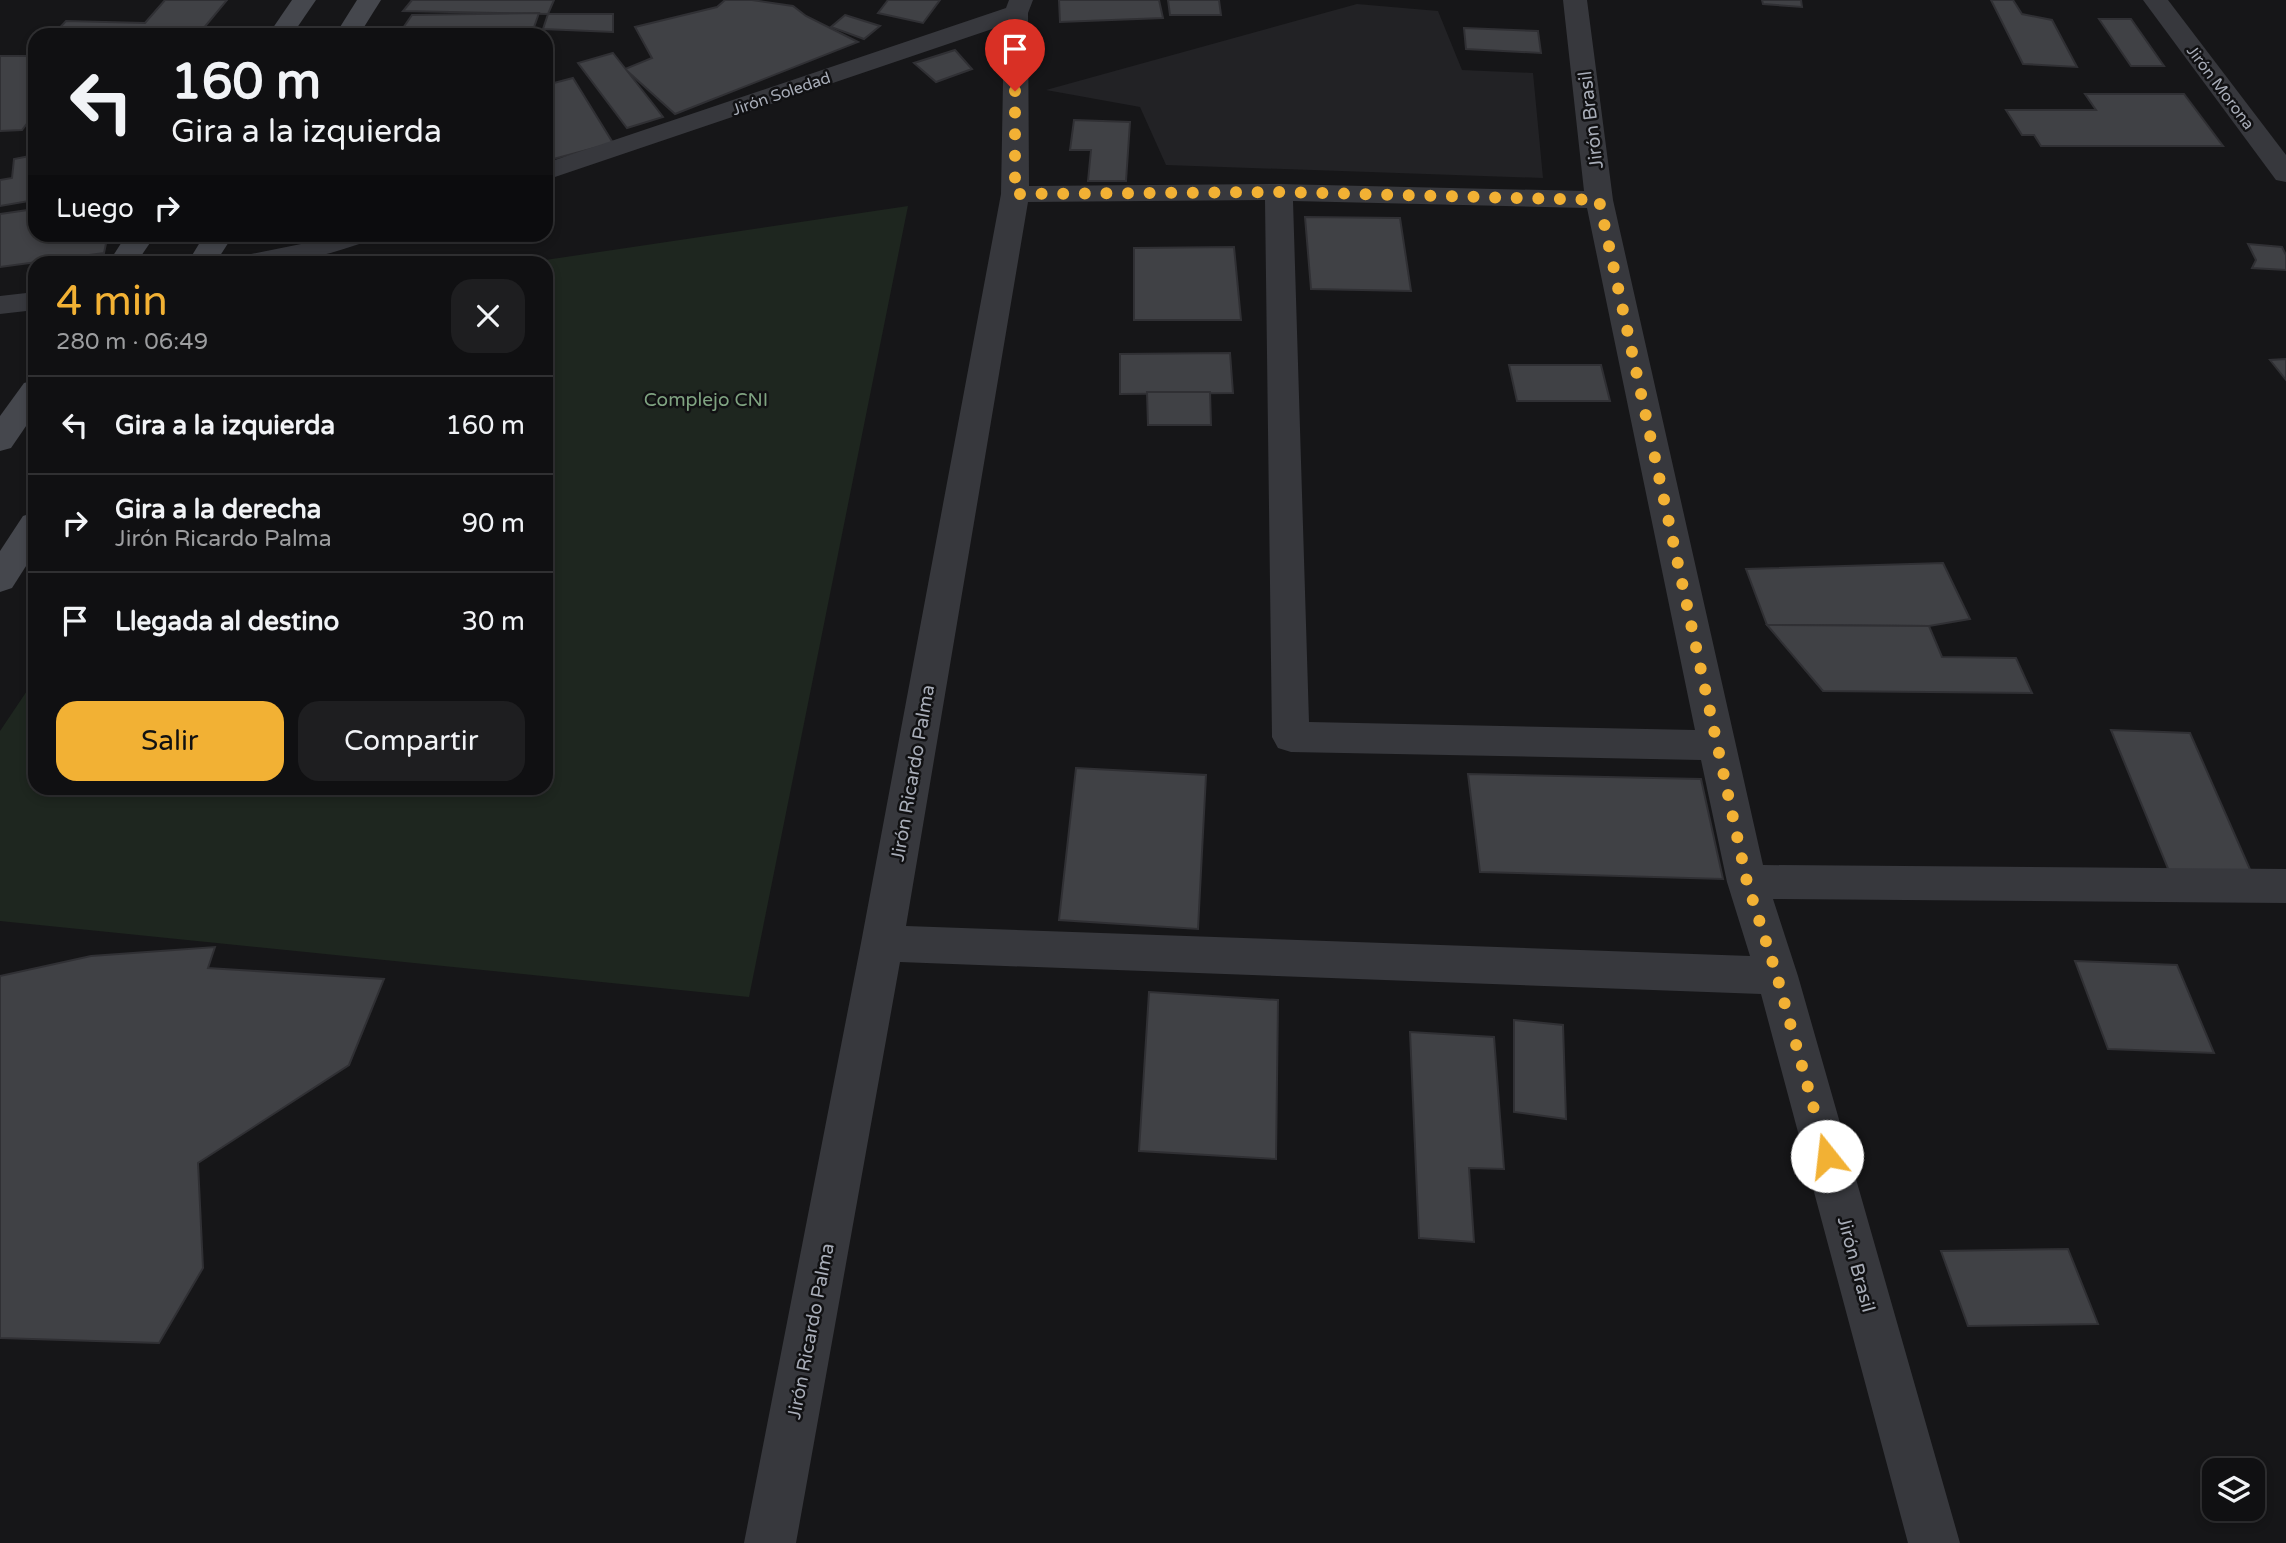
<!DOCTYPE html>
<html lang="es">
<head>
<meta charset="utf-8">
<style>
  :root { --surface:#101012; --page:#1e1e20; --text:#f1f3f6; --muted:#9c9d9f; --line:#303032; --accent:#f2b134 }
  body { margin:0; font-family:"Varela Round",sans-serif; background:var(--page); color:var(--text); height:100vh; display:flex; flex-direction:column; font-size:26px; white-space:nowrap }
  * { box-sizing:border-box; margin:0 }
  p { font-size:23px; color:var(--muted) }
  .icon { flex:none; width:38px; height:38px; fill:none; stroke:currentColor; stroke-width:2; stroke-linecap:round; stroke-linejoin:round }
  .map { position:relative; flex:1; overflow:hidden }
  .details { position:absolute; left:28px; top:256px; width:525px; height:539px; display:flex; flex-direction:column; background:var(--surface); border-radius:21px; box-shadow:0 4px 10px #0003,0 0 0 2px var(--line) }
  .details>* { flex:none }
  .banner { position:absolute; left:28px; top:28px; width:525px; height:214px; border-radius:21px; box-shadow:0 4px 10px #0003,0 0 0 2px var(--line); background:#101012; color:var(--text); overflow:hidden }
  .fabs { position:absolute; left:2202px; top:1458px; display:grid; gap:14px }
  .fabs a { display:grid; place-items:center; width:63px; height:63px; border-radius:14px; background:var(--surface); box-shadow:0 4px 10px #0003,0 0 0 2px var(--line); font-size:35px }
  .pin { position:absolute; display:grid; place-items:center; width:60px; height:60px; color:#fff; margin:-72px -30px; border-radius:50% 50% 50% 0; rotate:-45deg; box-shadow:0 0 7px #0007 }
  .pin .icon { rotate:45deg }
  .me { position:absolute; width:77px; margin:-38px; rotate:344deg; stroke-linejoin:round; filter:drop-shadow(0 0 5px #0008) }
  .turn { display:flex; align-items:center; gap:24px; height:147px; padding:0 28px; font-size:32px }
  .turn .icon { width:91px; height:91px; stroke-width:2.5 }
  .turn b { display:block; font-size:49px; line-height:60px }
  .then { display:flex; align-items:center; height:66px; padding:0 28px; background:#0003; gap:14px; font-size:26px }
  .round { display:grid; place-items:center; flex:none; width:74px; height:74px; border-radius:21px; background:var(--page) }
  .overview { display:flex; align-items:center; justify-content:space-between; height:119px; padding:0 28px }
  h1 { font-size:42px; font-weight:600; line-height:52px; color:var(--accent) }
  .action { display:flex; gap:14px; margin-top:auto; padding:14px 28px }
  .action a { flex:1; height:80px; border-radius:21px; background:var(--accent); color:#111; font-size:28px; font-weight:600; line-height:80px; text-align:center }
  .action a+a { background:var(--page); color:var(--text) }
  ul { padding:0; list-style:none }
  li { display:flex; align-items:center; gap:21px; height:98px; padding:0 28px; border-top:2px solid var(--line) }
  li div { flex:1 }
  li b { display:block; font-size:26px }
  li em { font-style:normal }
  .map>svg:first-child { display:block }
  .built { fill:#222225 }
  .green { fill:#1e261f }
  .building { fill:#404145; stroke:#303034; stroke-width:2 }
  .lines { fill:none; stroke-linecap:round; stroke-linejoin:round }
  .street { fill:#37383d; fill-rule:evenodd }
  .secondary { fill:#45474d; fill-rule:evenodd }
  .route { stroke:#f2b134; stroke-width:12; stroke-dasharray:0 21.6 }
  .labels { text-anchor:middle; stroke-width:5; stroke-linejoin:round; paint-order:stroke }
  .far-street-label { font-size:16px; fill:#a8adb8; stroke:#111113 }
  .street-label { font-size:19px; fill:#a8adb8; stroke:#111113 }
  .park-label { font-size:19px; fill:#7fa381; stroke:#111113 }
</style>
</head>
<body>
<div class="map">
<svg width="2286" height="1543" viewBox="0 0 2286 1543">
  <rect width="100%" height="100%" fill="#161618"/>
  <!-- built -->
  <path class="built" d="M1357 4 1438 11 1462 70 1533 73 1543 178 1166 165 1140 107 1046 90Z"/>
  <!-- green -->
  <path class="green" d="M908 206 749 997 0 921V731L35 679V788H546V262H532Z"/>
  <!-- building -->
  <g class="building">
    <path d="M165 0H227L198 35H53L66 21 145 23Z"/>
    <path d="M412 0H554L548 14 403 11Z"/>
    <path d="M725 0H752L793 6 806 16 858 42 675 114 625 69 652 58 635 27 717 7Z"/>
    <path d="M888 0H940L923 23 878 13Z"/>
    <path d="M1059 0H1159L1163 18 1060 22Z"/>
    <path d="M1168 0H1219L1221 15H1170Z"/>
    <path d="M1762 0H1801L1802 7 1763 4Z"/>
    <path d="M1991 0H2013L2022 14 2052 20 2077 67 2023 64Z"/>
    <path d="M539 13 533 30 403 28 412 15Z"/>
    <path d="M548 14H613V32L543 29Z"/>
    <path d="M845 15 880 26 864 39 831 27Z"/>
    <path d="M2099 19H2131L2164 66H2131Z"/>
    <path d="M1464 28 1538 31 1541 53 1466 49Z"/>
    <path d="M402 32 489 35H400Z"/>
    <path d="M955 50 972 69 936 82 914 63Z"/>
    <path d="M613 53 657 109 663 117 627 128 578 63Z"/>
    <path d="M0 56H35V113L22 130 0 131Z"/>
    <path d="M573 78 613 143 546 161V85Z"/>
    <path d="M2085 94H2184L2223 146H2041L2034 135H2022L2006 110H2096Z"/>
    <path d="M1074 120 1130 122 1126 181H1088L1091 150H1070Z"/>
    <path d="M35 155V200L0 206V180L12 178 14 159Z"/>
    <path d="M35 209V234H108L104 253 0 267V214Z"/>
    <path d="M1305 217 1400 218 1411 291 1311 289Z"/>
    <path d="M2248 244 2282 247 2286 255V270L2252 268 2256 260Z"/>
    <path d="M1234 247 1241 320H1134V248Z"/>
    <path d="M1230 353 1233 393 1120 394V354Z"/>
    <path d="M2286 359V380L2270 360Z"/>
    <path d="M1509 365H1601L1610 401H1517Z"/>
    <path d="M1147 392H1210L1211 425H1148Z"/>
    <path d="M1943 563 1970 619 1929 626 1767 625 1746 569Z"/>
    <path d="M1767 625 1929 626 1942 657 2016 658 2032 693 1823 691Z"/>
    <path d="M2111 730 2190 733 2252 874 2169 871Z"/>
    <path d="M1076 768 1206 775 1198 929 1059 920Z"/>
    <path d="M1468 774 1701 779 1723 879 1480 872Z"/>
    <path d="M215 947 208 968 384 979 349 1065 198 1163 203 1268 159 1343 0 1338V976L91 956Z"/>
    <path d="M2075 961 2177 965 2214 1053 2108 1049Z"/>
    <path d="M1149 992 1278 1000 1276 1159 1139 1151Z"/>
    <path d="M1514 1020 1563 1025 1566 1119 1514 1112Z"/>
    <path d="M1410 1032 1494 1037 1504 1169 1469 1168 1474 1242 1419 1238Z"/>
    <path d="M2068 1249 2098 1324 1968 1326 1941 1251Z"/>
  </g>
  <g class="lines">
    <!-- street -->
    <g class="street">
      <path d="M1009 0H1033L1028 13 1029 186 1279 184 1584 191 1563 0H1587L1613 200 1763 865 2286 869V903L1773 899 1798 976 1960 1543H1908L1761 994 900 962 796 1543H744L861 943 1001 194 1004 25 546 180V163L1006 8ZM1265 200 1272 737 1278 748 1291 752 1701 760 1727 882 1750 956 906 926 1028 202ZM1293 201 1587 208 1695 730 1309 722Z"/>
      <path d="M2143 0H2168L2286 155V182L2276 180Z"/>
      <path d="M332 234H375L371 240C326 256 284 267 236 262L241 256 311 242Z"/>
      <path d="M35 292V310L0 314V296Z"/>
    </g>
    <!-- secondary -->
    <g class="secondary">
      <path d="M292 0H316L292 35H268Z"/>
      <path d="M357 0H381L359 35H335Z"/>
      <path d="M127 234H156L137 262H109Z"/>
      <path d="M205 234H234L216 262H188Z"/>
      <path d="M35 380V413L11 448 0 451V416L24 383Z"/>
      <path d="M35 512V552L12 588 0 592V551L23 516Z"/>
    </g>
  </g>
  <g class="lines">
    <!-- route -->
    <path class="route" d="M1015 91V194L1279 192 1599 200 1747 882 1777 976 1827 1156"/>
  </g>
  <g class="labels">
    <!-- far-street labels -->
    <g class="far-street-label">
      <text transform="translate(2221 87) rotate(53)" y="6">Jirón Morona</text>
      <text transform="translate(781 93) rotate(-19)" y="6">Jirón Soledad</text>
    </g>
    <!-- street labels -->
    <g class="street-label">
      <text transform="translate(1590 120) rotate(-97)" y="7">Jirón Brasil</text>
      <text transform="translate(912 773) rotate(-80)" y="7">Jirón Ricardo Palma</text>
      <text transform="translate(1857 1264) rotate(75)" y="7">Jirón Brasil</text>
      <text transform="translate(810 1331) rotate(-79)" y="7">Jirón Ricardo Palma</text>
    </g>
    <!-- park labels -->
    <g class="park-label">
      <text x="706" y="406">Complejo CNI</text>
    </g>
  </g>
</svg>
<div class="fabs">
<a><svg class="icon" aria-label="layers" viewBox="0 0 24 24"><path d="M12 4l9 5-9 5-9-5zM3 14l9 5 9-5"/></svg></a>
</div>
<div class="pin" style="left:1015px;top:91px;background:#d93025"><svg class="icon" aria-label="arrive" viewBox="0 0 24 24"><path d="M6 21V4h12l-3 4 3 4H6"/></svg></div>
<svg class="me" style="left:1827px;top:1156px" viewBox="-20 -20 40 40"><circle r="19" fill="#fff"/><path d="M0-13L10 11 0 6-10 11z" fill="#f2b134"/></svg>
<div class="banner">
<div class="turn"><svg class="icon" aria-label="left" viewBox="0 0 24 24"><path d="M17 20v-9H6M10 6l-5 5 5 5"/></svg><div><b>160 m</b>Gira a la izquierda</div></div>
<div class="then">Luego<svg class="icon" aria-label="right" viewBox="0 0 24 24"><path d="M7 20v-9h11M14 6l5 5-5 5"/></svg></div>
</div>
<section class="details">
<div class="overview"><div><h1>4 min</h1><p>280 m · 06:49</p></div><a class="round"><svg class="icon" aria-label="close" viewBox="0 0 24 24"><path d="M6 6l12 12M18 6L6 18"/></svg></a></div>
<ul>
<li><svg class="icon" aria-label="left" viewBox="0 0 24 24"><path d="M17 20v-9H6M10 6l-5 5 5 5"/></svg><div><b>Gira a la izquierda</b></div><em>160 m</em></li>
<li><svg class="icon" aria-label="right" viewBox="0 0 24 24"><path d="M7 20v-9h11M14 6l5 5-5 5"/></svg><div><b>Gira a la derecha</b><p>Jirón Ricardo Palma</p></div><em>90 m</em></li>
<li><svg class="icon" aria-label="arrive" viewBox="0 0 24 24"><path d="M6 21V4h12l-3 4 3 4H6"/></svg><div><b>Llegada al destino</b></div><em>30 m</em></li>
</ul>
<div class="action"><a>Salir</a><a>Compartir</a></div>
</section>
</div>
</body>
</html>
